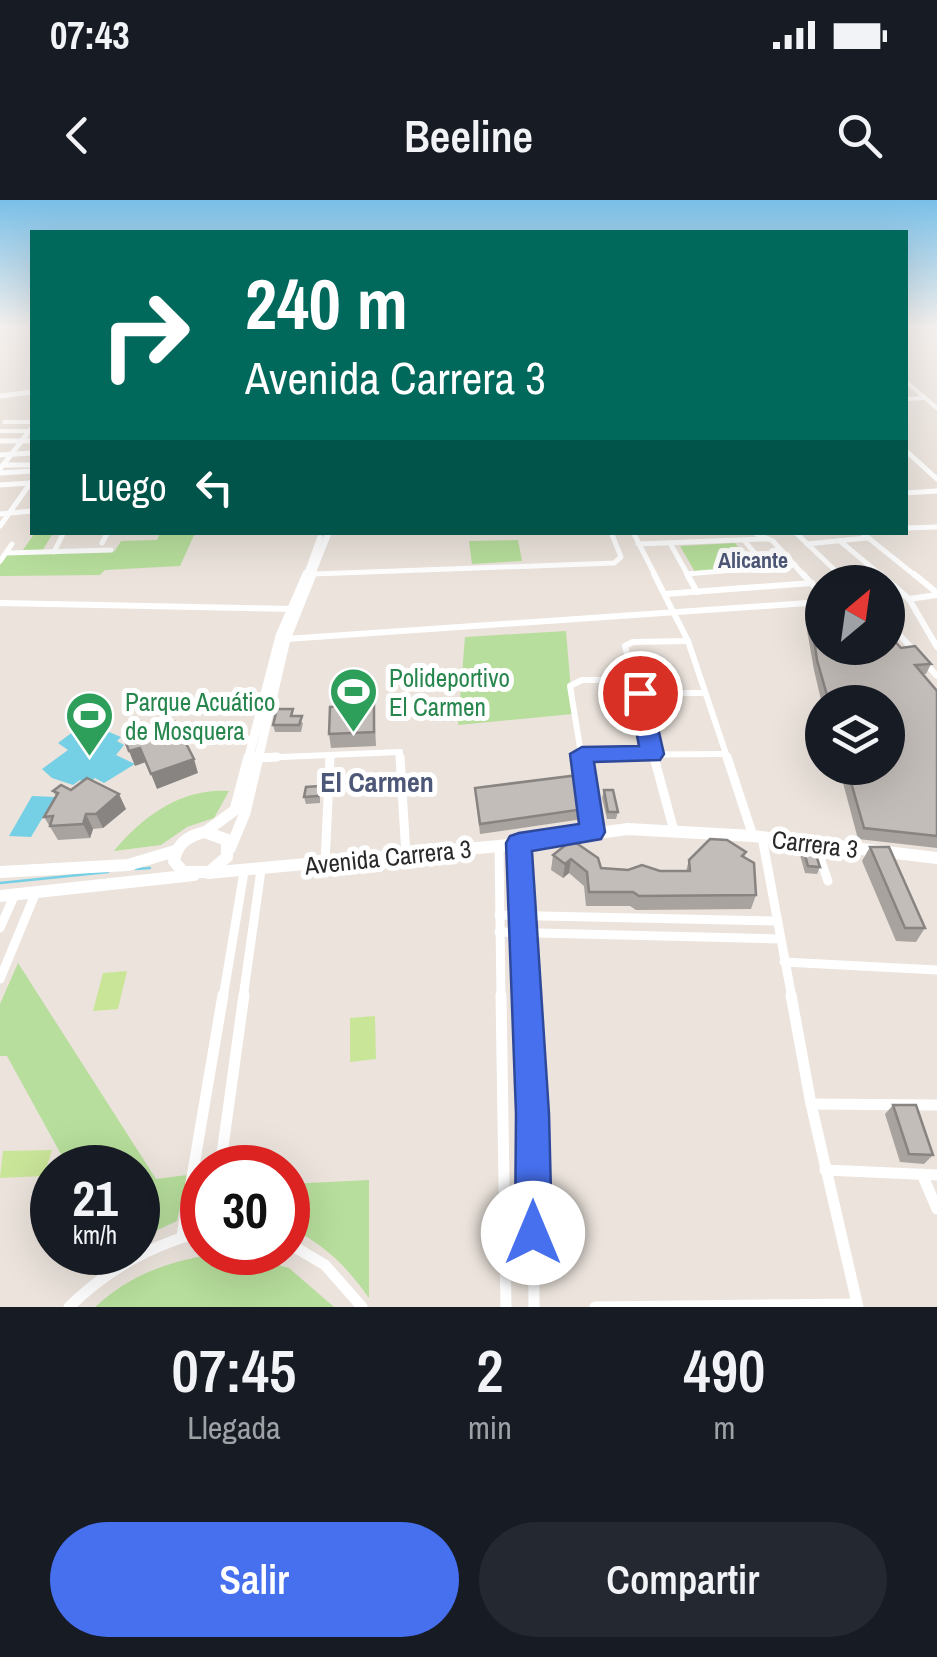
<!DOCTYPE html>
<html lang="es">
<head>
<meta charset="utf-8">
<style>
  :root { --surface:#171b24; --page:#242831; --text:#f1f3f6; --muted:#9ea1a6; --accent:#4670ee }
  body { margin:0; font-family:"Archivo Narrow",sans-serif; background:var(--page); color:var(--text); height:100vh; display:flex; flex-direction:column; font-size:38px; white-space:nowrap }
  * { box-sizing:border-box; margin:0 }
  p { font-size:32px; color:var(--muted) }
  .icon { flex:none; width:55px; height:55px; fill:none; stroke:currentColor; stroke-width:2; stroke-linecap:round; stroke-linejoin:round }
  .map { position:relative; height:1107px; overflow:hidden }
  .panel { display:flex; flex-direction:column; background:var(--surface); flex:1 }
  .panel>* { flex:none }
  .hud { position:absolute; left:30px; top:30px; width:878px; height:305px; border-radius:0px; box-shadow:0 10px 40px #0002; background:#00695c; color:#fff; overflow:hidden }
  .needle { width:65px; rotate:29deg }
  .buttons { position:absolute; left:805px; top:365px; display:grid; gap:20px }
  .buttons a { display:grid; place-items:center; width:100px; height:100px; border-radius:50%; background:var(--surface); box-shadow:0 10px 40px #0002; font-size:50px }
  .speed { position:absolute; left:30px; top:945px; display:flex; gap:20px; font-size:50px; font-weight:700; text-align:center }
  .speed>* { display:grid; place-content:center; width:130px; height:130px; border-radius:50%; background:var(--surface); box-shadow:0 10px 40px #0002; line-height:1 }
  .speed small { font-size:25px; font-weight:400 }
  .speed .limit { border:15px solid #d22; background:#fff; color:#111 }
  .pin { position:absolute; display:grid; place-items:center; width:85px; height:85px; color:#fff; margin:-42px; border:5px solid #fff; border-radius:50%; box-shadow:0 2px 10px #0007 }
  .me { position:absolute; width:110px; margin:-55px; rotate:0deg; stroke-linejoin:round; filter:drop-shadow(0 0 8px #0008) }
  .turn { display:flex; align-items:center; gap:35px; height:210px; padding:0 50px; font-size:45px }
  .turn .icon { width:130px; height:130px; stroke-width:2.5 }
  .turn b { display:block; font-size:70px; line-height:85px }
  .then { display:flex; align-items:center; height:95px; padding:0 50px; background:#0003; gap:20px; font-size:38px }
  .eta { display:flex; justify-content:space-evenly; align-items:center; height:170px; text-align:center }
  .eta b { font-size:60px; font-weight:600; line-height:70px }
  .button { display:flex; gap:20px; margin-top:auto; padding:20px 50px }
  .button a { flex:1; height:115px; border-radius:60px; background:var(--accent); color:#fff; font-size:40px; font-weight:600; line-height:115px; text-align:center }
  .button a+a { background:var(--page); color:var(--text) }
  .status { display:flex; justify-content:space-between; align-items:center; height:70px; padding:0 50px; background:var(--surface); direction:ltr }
  .status svg { height:28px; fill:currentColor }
  header { display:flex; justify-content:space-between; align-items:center; height:130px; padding:0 50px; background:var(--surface); font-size:45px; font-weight:600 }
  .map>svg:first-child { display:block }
  .green { fill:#b7de9c }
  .pitch { fill:#c9e598 }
  .water { fill:#75d0e6 }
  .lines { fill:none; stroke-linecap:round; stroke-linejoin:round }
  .stream { stroke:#75d0e6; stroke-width:2.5 }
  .minor-far4 { stroke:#fff; stroke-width:4 }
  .minor-far3 { stroke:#fff; stroke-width:5 }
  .minor-far2 { stroke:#fff; stroke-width:6 }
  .minor-far1 { stroke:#fff; stroke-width:9 }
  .minor { stroke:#fff; stroke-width:11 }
  .tertiary-far3 { stroke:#fff; stroke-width:5 }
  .tertiary-far2 { stroke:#fff; stroke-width:6 }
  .tertiary-far1 { stroke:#fff; stroke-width:9 }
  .tertiary { stroke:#fff; stroke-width:11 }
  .secondary { stroke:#fff; stroke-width:12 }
  .wall { fill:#a8a39f }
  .shaded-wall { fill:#888482 }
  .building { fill:#c3bdb9; stroke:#888482; stroke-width:2.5 }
  .route { fill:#4670ee; stroke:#2e499b; stroke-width:2.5 }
  .labels { text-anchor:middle; stroke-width:10; stroke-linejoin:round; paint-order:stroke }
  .far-neighbourhood-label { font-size:22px; font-weight:bold; fill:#4d5777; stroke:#fff }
  .leisure-label { font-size:25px; fill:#27864d; stroke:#fff; text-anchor:start }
  .street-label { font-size:25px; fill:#292929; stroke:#fff }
  .neighbourhood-label { font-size:28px; font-weight:bold; fill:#4d5777; stroke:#fff }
</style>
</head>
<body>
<div class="status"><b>07:43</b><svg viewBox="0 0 49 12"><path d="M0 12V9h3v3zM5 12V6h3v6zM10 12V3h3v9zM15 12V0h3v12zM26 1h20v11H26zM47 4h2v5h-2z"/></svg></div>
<header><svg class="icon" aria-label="back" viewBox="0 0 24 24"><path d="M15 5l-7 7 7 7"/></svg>Beeline<svg class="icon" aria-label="search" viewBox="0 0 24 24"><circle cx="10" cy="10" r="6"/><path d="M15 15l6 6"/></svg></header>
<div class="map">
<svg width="937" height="1107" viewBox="0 0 937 1107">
  <rect width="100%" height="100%" fill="#ebe3dc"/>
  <!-- green -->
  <g class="green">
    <path d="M53 333 41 353 115 351 121 341 157 340 160 333H195L180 366 105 370 100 375 0 376V365L10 351 23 350 34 334Z"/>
    <path d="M518 340 522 361 472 364 469 341Z"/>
    <path d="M735 343 753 368 695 372 680 346Z"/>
    <path d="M566 431 573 514 458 525 465 437Z"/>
    <path d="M229 591 214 618 187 627 161 645 114 651C143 616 181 588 229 591Z"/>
    <path d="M18 763 156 979 187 975 177 1021 138 1039V968L68 967 7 856H0V804Z"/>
    <path d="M369 980V1098C346 1065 323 1044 288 1026V984Z"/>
    <path d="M230 1052 289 1068 334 1107H95C136 1070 176 1059 230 1052Z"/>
  </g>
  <!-- pitch -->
  <g class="pitch">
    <path d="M127 771 118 809 93 811 103 773Z"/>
    <path d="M375 816 376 859 350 862V818Z"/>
    <path d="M52 950 44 976 0 978 3 951Z"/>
  </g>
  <!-- water -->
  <g class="water">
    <path d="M78 528 101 538 109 532 121 537 117 541 124 545 116 555 135 564 104 583 95 578 88 584 80 580 73 585 52 578 42 569 68 550 58 543Z"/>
    <path d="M32 596 55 597 31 637 9 636Z"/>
  </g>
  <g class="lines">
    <!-- stream -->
    <g class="stream">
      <path d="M136 669 150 668"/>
      <path d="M0 683 108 672"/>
    </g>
    <!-- minor-far4 -->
    <g class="minor-far4">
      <path d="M905 181 937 208"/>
      <path d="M905 199 924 198"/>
      <path d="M4 222H32"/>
      <path d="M0 231H28"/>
      <path d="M25 236 32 227"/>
    </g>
    <!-- minor-far3 -->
    <g class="minor-far3">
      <path d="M0 241H32"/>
      <path d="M905 250 937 279"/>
      <path d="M0 255 32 253"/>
      <path d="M3 265H32"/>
      <path d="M0 269 27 234"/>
      <path d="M0 273 32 271"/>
      <path d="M0 285 30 283"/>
      <path d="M905 293 937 291"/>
      <path d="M0 314 32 311"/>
      <path d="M0 326 32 281"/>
      <path d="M905 328 937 327"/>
      <path d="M633 332 656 377"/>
      <path d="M752 332 773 341 805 377"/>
      <path d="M795 332 842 377"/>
      <path d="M861 332 917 377"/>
      <path d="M744 340 766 367"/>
      <path d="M840 341 883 377"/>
      <path d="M102 343 108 332"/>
      <path d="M670 343 689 377"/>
      <path d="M638 344 767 339"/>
      <path d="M807 344 867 338"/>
      <path d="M54 352 64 332"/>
      <path d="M6 353 111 350"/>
      <path d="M0 361 12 344"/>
      <path d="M314 374 614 363 621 357 611 332"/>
      <path d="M687 374 795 365"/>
    </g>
    <!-- minor-far2 -->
    <g class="minor-far2">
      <path d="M654 374 688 441 728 560"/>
      <path d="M687 374 697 392"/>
      <path d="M803 374 822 395"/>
      <path d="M839 374 847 382"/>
      <path d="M880 374 909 399 937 447"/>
      <path d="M914 374 937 393"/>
      <path d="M665 394 812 383"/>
      <path d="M909 399 937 395"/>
      <path d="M0 403 295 409"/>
      <path d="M888 422 915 452"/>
      <path d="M286 439 822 402"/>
      <path d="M924 462 937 476"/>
      <path d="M640 493H705"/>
      <path d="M582 555 724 554"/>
      <path d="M258 558 400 552V560"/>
      <path d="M582 560 570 486 582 480H635"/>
      <path d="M655 560 625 446 633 442 688 441"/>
    </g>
    <!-- minor-far1 -->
    <g class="minor-far1">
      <path d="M400 557 406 655"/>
      <path d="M581 557 593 632"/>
      <path d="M654 557 674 631"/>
      <path d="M727 557 753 636"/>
      <path d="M258 558 277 557"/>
      <path d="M762 637 792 798"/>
      <path d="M519 643 527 798"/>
      <path d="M815 644 828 681"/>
      <path d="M499 646 501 798"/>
      <path d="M325 663 330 557"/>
      <path d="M499 715 777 721"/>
      <path d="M0 728 15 694"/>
      <path d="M499 732 780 739"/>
      <path d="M784 762 937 770"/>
      <path d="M0 779 36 692"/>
      <path d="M223 798 244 672"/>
      <path d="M243 798 261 670"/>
    </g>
    <!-- minor -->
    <g class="minor">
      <path d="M501 795 506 1107"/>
      <path d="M527 795 533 915 534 1107"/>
      <path d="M791 795 811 904 858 1107"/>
      <path d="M811 904 937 905"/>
      <path d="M220 968 244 795"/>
      <path d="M825 970 937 975"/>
      <path d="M922 974 937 1009"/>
      <path d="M182 1036 223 795"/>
      <path d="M288 1043 325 1065 362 1107"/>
      <path d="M69 1107C107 1070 150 1045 202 1032"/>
      <path d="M595 1107 857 1104"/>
    </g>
    <!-- tertiary-far3 -->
    <path class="tertiary-far3" d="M0 196 32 192"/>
    <!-- tertiary-far2 -->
    <g class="tertiary-far2">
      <path d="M306 377 320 338"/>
      <path d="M311 377 329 332"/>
    </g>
    <!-- tertiary-far1 -->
    <g class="tertiary-far1">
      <path d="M248 560 280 436 307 374"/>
      <path d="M258 560 286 439 312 374"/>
    </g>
    <!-- tertiary -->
    <g class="tertiary">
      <path d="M205 632 235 610 249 557"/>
      <path d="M230 649 245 613 258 557"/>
    </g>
    <!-- secondary -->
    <g class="secondary">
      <path d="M205 632 227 640V657L209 672H183L174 661C177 643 188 636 205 632Z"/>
      <path d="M0 672 128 665 175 651"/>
      <path d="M208 673 499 646 628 629 753 636 937 658"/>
      <path d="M0 696 194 675"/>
    </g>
  </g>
  <!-- wall -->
  <g class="wall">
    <path d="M811 419 901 448 931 464 926 474H923L937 491V648L858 639 839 568H888V502H822V504L814 470 807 430Z"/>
    <path d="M374 504 376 546 331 548 329 534Z"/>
    <path d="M294 516 303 523 301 532H275L273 525Z"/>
    <path d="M475 588 584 609 583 619 480 634Z"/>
    <path d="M71 590 126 609 103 628 93 629 90 638 58 640 44 617 56 596 53 591Z"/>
    <path d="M604 590 618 612 616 619H607L602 598Z"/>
    <path d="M320 593V603L306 604 304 597Z"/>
    <path d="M572 640 601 668 686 671 689 660 746 652 744 657 756 695 751 709 636 710 630 706H586L584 686 569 673 563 678 551 670 553 655Z"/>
    <path d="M870 647 925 728 916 742 896 741 862 661Z"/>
    <path d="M803 648 820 667 817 674 805 673 800 655Z"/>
    <path d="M893 905 933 955 924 964 900 962 885 914Z"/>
  </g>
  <!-- shaded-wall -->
  <g class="shaded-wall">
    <path d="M140 548 146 562 135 566 129 551Z"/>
    <path d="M194 559 198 573 157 589 151 574Z"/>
    <path d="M119 594 126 609 103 628 96 614Z"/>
    <path d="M86 614 93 629 90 638 83 624Z"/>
    <path d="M571 659 569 673 563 678 565 664Z"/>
  </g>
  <!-- building -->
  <g class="building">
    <path d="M822 418V448H888V434L901 448 915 446 931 464 915 465 937 491V636L864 628 847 568H888V502H829L817 460 811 419Z"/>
    <path d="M374 504V532L329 534 330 507Z"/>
    <path d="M277 509H293L291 516H302L299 525H273Z"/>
    <path d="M175 522 194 559 151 574 140 548 129 551 124 538Z"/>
    <path d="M579 575 584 609 480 624 475 588Z"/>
    <path d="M87 578 119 594 96 614H86L83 624 50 626 53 616 44 617 58 593 53 591 61 585 71 590Z"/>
    <path d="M319 586 318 596 304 597 306 587Z"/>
    <path d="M604 590H613L618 612H608Z"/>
    <path d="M710 639 727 640 746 652 742 656 754 663 756 695 639 696 633 692H589L587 672 571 659 565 664 553 655 572 640 598 658 601 668 628 670 642 665 660 671H690L689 660Z"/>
    <path d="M870 647H889L925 728H905Z"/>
    <path d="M803 648 814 649 820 667 808 666Z"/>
    <path d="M893 905H916L933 955 909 954Z"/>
  </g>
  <!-- sky -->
  <linearGradient id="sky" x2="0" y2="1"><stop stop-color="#7abfe7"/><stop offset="0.45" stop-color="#f6f2ef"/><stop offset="1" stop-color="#f6f2ef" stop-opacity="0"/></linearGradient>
  <rect width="937" height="282" fill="url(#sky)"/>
  <!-- route -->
  <path class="route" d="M640 486 650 493 664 554 660 560 594 562 605 632 601 639 532 651 549 914 552 1033 546 1046 533 1051 520 1046 515 1033 516 914 506 643 510 636 519 633 579 624 570 554 582 547 639 546 629 493Z"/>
  <!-- icons -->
  <defs>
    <symbol id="stadium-pin" viewBox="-11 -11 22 30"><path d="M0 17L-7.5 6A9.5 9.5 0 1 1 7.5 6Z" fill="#2e9e5b" stroke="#fff"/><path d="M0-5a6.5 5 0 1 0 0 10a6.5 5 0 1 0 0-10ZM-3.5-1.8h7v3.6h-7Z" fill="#fff"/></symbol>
  </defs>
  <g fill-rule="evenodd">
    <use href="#stadium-pin" x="326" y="464" width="55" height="75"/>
    <use href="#stadium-pin" x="62" y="488" width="55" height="75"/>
  </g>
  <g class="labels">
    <!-- far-neighbourhood labels -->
    <g class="far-neighbourhood-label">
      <text x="753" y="368">Alicante</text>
    </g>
    <!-- leisure labels -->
    <g class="leisure-label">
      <text x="389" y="487">Polideportivo<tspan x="389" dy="29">El Carmen</tspan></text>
      <text x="125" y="511">Parque Acuático<tspan x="125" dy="29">de Mosquera</tspan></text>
    </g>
    <!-- street labels -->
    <g class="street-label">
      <text transform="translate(815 644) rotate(7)" y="9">Carrera 3</text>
      <text transform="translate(388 657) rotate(-6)" y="9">Avenida Carrera 3</text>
    </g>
    <!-- neighbourhood labels -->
    <g class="neighbourhood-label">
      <text x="377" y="592">El Carmen</text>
    </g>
  </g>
</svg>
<div class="buttons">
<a><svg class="needle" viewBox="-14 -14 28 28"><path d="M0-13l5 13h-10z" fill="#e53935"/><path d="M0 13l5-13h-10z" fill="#9ea1a6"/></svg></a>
<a><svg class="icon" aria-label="layers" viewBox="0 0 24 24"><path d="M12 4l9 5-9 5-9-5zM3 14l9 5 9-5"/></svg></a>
</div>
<div class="speed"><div>21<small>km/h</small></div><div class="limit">30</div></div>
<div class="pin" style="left:640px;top:493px;background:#d93025"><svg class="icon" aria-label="arrive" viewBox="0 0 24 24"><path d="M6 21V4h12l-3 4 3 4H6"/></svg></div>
<svg class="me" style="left:533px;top:1033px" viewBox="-20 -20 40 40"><circle r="19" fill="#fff"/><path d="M0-13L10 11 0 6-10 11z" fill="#4670ee"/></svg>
<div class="hud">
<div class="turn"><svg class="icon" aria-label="right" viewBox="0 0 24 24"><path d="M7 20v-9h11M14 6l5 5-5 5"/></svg><div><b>240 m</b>Avenida Carrera 3</div></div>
<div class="then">Luego<svg class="icon" aria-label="left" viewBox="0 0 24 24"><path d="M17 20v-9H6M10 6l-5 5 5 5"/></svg></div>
</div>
</div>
<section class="panel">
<div class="eta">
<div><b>07:45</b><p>Llegada</p></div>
<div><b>2</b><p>min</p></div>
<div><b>490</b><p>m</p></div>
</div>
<div class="button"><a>Salir</a><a>Compartir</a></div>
</section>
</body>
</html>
